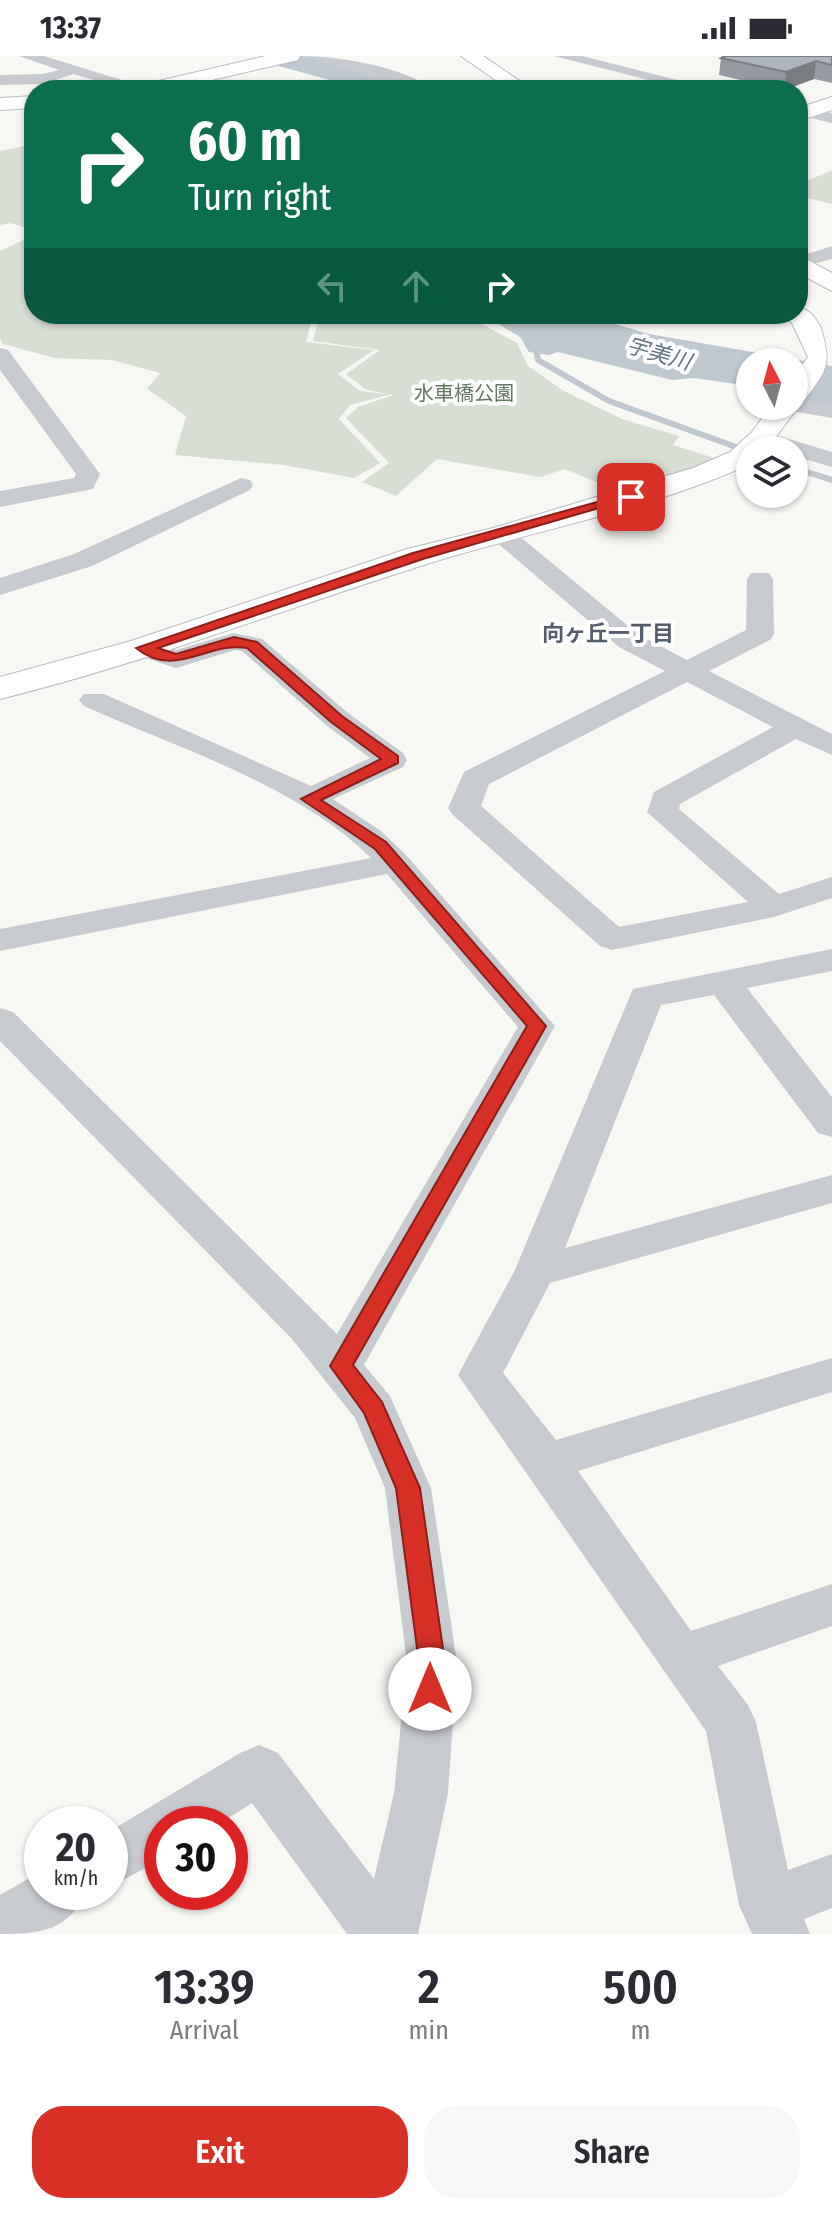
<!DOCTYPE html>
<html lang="en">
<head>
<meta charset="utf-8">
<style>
  :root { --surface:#fff; --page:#f7f7f7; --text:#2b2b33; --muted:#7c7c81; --accent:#d93025 }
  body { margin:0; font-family:"Fira Sans Condensed","Noto Sans JP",sans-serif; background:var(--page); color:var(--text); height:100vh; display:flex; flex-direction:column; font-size:30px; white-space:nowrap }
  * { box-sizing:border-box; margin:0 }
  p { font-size:26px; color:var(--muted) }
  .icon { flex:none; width:44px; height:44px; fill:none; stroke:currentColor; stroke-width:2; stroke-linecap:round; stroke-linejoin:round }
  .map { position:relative; height:1878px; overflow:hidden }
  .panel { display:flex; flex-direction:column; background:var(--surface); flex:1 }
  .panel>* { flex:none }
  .hud { position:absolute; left:24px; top:24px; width:784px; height:244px; border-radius:32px; box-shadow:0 2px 6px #0004; background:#0b6e4f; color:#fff; overflow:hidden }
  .needle { width:52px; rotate:354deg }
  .tools { position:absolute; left:736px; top:292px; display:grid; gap:16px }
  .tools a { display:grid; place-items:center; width:72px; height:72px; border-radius:50%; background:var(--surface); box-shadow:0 2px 6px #0004; font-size:40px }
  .speed { position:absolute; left:24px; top:1750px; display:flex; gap:16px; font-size:40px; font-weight:700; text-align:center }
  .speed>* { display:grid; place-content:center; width:104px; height:104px; border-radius:50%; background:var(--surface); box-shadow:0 2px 6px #0004; line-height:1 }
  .speed small { font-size:20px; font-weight:400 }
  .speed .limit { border:12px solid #d22; background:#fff; color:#111 }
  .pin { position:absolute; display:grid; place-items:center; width:68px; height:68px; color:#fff; margin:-34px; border-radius:16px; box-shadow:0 4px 12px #0006 }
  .me { position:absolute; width:88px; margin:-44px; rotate:0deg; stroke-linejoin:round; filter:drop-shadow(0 0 6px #0008) }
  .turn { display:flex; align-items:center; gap:28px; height:168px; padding:0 32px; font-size:36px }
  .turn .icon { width:104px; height:104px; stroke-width:2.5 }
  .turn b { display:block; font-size:56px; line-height:68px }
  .lanes { display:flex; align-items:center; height:76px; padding:0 32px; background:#0003; justify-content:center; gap:40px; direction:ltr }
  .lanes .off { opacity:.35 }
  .eta { display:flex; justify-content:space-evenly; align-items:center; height:136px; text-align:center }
  .eta b { font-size:48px; font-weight:600; line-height:56px }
  .cta { display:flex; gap:16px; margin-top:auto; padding:16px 32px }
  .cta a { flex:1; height:92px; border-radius:32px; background:var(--accent); color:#fff; font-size:32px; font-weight:600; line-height:92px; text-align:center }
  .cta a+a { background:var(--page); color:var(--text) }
  .status { display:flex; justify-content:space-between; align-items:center; height:56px; padding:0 40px; background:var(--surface); direction:ltr }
  .status svg { height:22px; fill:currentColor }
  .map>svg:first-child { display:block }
  .green { fill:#d7dfd5 }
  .water { fill:#bfc8ce }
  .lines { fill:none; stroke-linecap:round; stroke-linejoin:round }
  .stream { stroke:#bfc8ce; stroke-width:6 }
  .river { fill:#bfc8ce; fill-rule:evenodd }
  .secondary-casing { stroke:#b9bdc2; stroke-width:2 }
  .primary-casing { stroke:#b8bbc0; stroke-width:2 }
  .street { fill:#c7cace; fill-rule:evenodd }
  .secondary { fill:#fff; fill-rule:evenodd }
  .primary { fill:#fff; fill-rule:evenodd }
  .wall { fill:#969ba1 }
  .shaded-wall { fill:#7a7e83 }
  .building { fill:#aeb4bb; stroke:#7a7e83; stroke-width:2 }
  .route { fill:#d93025; stroke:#8d1f18; stroke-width:2 }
  .labels { text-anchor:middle; stroke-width:8; stroke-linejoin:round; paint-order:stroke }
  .far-park-label { font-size:20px; fill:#627860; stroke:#fff }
  .far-water-label { font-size:22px; font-style:italic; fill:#617583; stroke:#fff }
  .far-neighbourhood-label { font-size:22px; font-weight:bold; fill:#535d6b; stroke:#fff }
</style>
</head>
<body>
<div class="status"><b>13:37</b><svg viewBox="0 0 49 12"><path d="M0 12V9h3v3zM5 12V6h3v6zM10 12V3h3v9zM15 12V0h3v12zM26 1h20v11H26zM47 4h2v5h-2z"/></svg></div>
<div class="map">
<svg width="832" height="1878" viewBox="0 0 832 1878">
  <rect width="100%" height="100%" fill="#f7f7f4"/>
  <!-- green -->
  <g class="green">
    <path d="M34 88V174L10 167 0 169V95Z"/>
    <path d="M832 114V148L798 140V129Z"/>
    <path d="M34 179V258H320L313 259 306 286 374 294 338 318 360 335 386 338 365 333 346 318 380 294 313 285 319 261 470 258 474 264 517 287 528 310 564 335 622 363 679 380 673 389 714 402 688 416 625 438 565 413 540 421 437 403 396 440 362 426 389 407 346 362 358 351 393 339 389 338 388 339 350 349 339 363 380 407 354 422 284 409 175 399 186 360 147 333 160 317 112 304 55 302 3 288 0 283V195Z"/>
  </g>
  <!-- water -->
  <path class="water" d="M482 258H581L649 278 832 310V351L794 343V306H750V330L694 322 672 324 558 296 549 299 529 296 520 281Z"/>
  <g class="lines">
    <!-- stream -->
    <g class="stream">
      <path d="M535 286 538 304 609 345 750 396"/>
      <path d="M794 412 832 424"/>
    </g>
    <!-- river -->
    <path class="river" d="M260 0H303L407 28 411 34H366L264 6Z"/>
    <defs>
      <g id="secondary">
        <path d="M266 0H300L298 4 169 34H134L137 30Z"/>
        <path d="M34 40V52L0 54V42Z"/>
        <path d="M832 41V54L798 65V52Z"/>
      </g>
      <g id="primary">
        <path d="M461 0H483L533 34H510Z"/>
        <path d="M798 199 832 217V235L798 217Z"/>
        <path d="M798 251C810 254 815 261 821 272 832 311 827 313 804 345L797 347 799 350 766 394H750V408C647 455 534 474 427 508 284 553 145 607 0 643V621L131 585 407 493 493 472 693 412 730 396 752 376 771 350H794V320L808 301 792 267 783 258H798Z"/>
      </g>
    </defs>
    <!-- secondary casing -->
    <use href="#secondary" class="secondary-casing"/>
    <!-- primary casing -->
    <use href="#primary" class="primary-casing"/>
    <!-- street -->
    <g class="street">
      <path d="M19 0H44L154 34H128L73 18 44 28 0 29V19L43 18 59 14Z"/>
      <path d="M303 0C336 0 408 11 432 34H410Z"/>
      <path d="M554 0H582L717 34H688Z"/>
      <path d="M798 49 832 57V67L798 59Z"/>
      <path d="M832 190V203L798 212V201Z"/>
      <path d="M0 292 8 294 100 418 93 433 0 451V435L74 422 76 418 0 314Z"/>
      <path d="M794 342 832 348V362L786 354 783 350H794Z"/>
      <path d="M762 375 832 396V411L794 400V394C779 394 760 394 750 382L754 377Z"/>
      <path d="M241 422 250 424 253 429 250 434 92 510 0 539V522L74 498Z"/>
      <path d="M503 471 512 474 639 579 687 604 746 574 747 523 751 517H769L773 523 774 578 770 584 709 615 832 678V699L796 683 680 748 679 753 779 838 832 821V842L774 861 612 894 600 890 453 759 448 752 464 716 665 615 619 591 494 484 490 479 494 474ZM687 626 773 671 654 736 647 756 748 846 619 871 481 750 489 728Z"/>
      <path d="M234 577 262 583 348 657 403 697 407 704 403 711 333 743 381 775 407 800 555 970 364 1309 390 1340 431 1432 457 1607 448 1737 418 1878H347L252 1747 219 1768H162V1803L110 1831V1775L240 1697 259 1689 278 1697 374 1823 394 1737 407 1607 385 1432 355 1362 292 1283 0 985V952L13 956 337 1278 518 971 387 818 0 895V873L371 802C298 729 177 692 84 650L79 644 84 638H104L311 730 370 702 326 669 242 595 235 594 176 612 133 598 129 592 133 586 143 583 176 594Z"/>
      <path d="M832 893V915L747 932 832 1041V1081L818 1077 714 939 661 949 565 1192 832 1119V1147L550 1227 503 1317 556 1384 832 1302V1336L578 1415 691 1575 832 1528V1570L718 1610 748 1649 756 1666 788 1814 832 1798V1852L804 1863 810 1878H752L739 1849 706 1675 458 1319 514 1216 633 933Z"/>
      <path d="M42 1815V1836H86C69 1875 39 1878 0 1878V1839Z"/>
    </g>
    <!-- secondary -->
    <use href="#secondary" class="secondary"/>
    <!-- primary -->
    <use href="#primary" class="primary"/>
  </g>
  <!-- wall -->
  <path class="wall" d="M832 0V27L814 23 784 34 719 19 721 2Z"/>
  <!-- shaded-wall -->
  <path class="shaded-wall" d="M816 5 814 23 784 34 786 16Z"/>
  <!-- building -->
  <path class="building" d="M725 0H832V9L816 5 786 16 721 2Z"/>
  <!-- route -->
  <path class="route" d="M626 438 637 441 423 503 158 592 176 598 234 581 257 586 342 660 398 700V707L321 744 386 786 546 970 353 1309 382 1346 420 1432 445 1607 439 1641 430 1645 420 1641 417 1633 419 1607 396 1432 364 1357 330 1310 527 970 375 793 301 743 381 703 331 666 247 592C208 585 175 624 136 592L413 497Z"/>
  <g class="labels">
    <!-- far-park labels -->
    <g class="far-park-label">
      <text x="464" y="344">水車橋公園</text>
    </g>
    <!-- far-water labels -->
    <g class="far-water-label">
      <text transform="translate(659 297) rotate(16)" y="8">宇美川</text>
    </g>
    <!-- far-neighbourhood labels -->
    <g class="far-neighbourhood-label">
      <text x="608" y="585">向ヶ丘一丁目</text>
    </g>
  </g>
</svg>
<div class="tools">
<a><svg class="needle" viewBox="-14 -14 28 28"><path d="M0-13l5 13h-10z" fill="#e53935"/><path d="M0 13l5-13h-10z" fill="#7c7c81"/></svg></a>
<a><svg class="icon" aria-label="layers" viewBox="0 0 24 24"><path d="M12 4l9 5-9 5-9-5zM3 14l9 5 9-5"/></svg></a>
</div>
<div class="speed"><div>20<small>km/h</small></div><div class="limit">30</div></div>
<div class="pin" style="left:631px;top:441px;background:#d93025"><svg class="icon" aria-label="arrive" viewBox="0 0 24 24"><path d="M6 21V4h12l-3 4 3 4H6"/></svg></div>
<svg class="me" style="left:430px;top:1633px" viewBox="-20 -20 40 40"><circle r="19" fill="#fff"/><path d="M0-13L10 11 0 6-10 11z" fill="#d93025"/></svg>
<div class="hud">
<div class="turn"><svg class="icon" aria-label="right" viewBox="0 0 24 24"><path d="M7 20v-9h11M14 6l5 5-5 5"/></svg><div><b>60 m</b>Turn right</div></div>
<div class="lanes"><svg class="icon off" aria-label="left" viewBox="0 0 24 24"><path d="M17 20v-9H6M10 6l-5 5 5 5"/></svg><svg class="icon off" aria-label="ahead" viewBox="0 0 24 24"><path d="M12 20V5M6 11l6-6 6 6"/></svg><svg class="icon" aria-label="right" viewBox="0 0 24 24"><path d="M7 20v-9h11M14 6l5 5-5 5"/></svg></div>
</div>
</div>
<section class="panel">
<div class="eta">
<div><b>13:39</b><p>Arrival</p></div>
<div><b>2</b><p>min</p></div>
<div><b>500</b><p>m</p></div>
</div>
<div class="cta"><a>Exit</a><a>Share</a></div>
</section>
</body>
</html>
